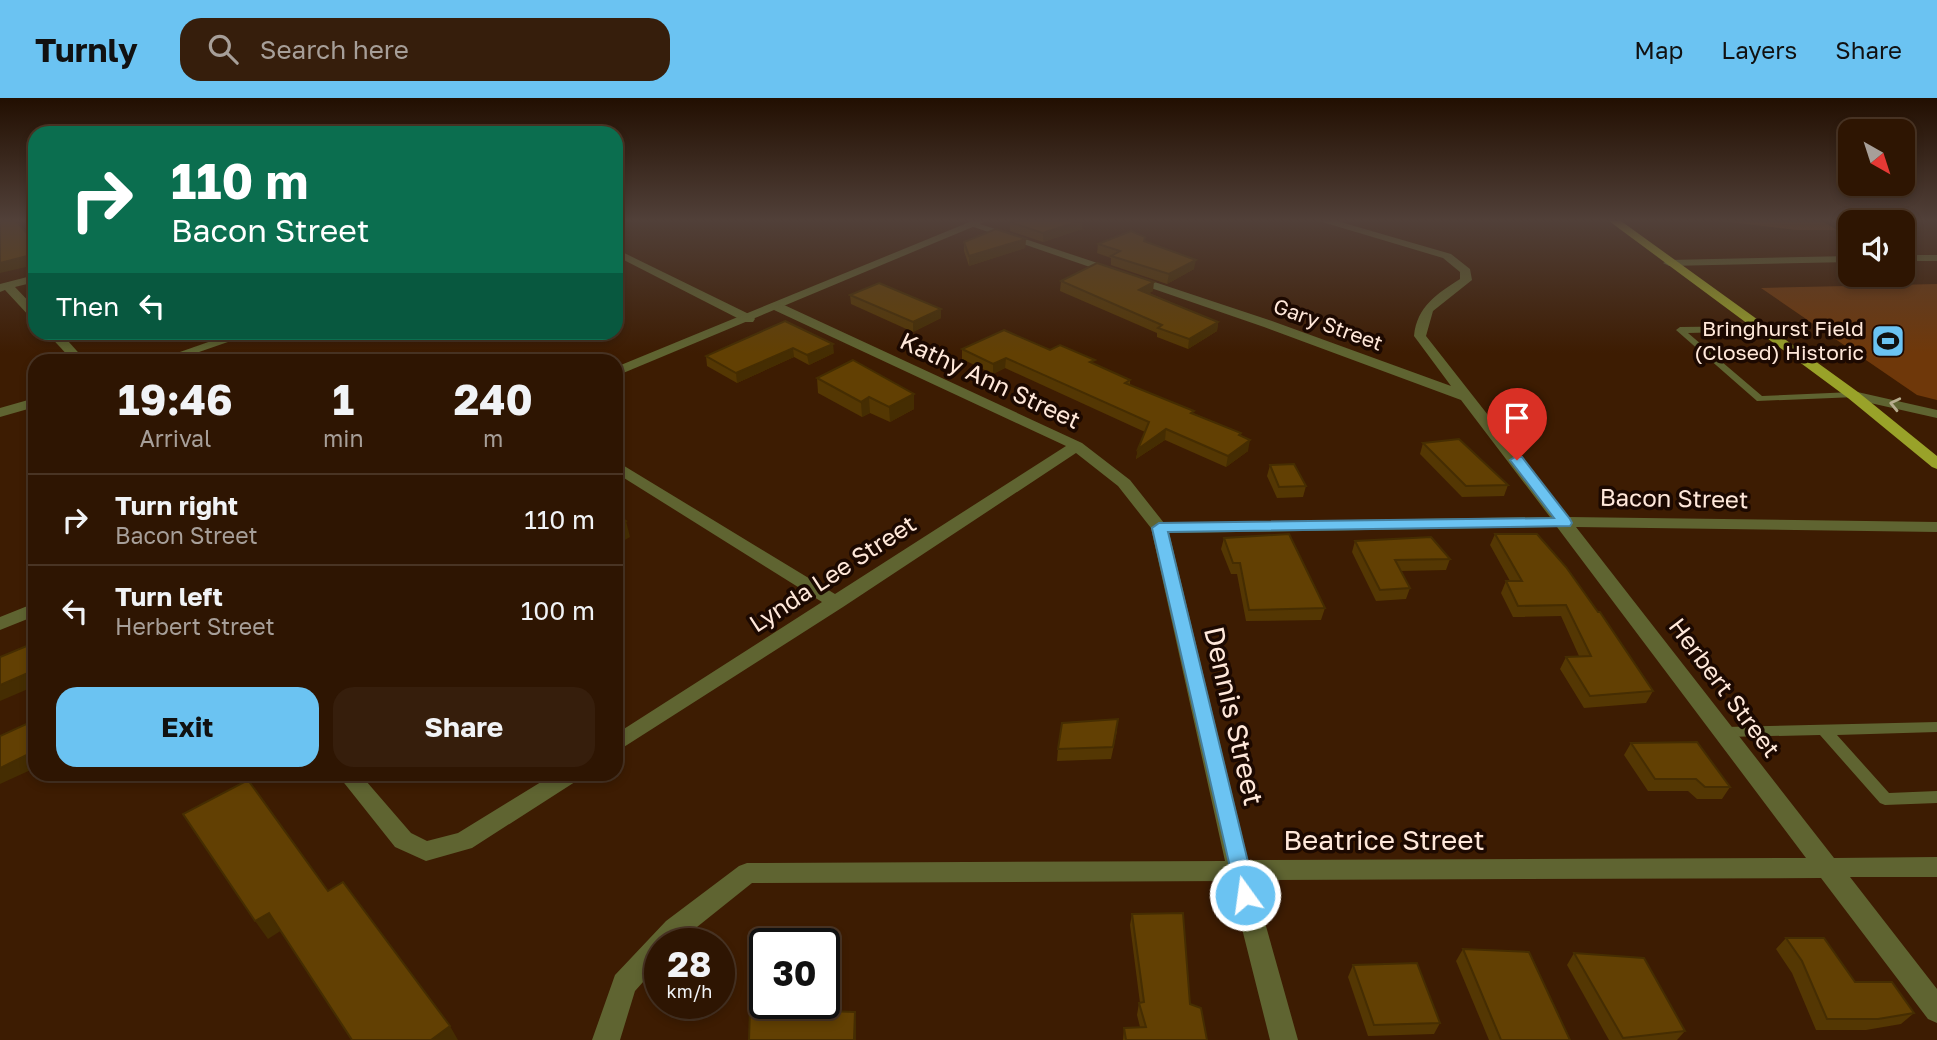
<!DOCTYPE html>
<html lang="en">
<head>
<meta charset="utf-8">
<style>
  :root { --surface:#2e1502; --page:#361e0c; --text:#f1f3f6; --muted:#a79f99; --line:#493424; --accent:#6bc3f2 }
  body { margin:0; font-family:"Golos Text",sans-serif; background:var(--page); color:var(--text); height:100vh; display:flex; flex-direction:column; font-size:26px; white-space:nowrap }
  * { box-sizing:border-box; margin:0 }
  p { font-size:23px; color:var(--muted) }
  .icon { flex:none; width:38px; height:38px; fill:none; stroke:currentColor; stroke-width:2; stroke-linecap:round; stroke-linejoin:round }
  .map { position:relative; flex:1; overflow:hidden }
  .sheet { position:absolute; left:28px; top:256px; width:595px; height:427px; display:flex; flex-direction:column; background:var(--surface); border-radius:21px; box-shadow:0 4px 10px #0003,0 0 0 2px var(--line) }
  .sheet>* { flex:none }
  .top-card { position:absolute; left:28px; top:28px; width:595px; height:214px; border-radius:21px; box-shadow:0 4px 10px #0003,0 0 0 2px var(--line); background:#0b6e4f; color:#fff; overflow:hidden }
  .needle { width:46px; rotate:141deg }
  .fabs { position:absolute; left:1838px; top:21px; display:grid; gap:14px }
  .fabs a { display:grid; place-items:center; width:77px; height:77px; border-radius:14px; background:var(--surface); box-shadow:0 4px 10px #0003,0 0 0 2px var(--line); font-size:35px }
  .speed { position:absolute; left:644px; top:830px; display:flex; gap:14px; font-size:35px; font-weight:700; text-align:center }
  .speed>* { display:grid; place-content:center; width:91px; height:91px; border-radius:50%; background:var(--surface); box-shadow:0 4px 10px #0003,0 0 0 2px var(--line); line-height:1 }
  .speed small { font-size:18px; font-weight:400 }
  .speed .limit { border:4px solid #111; border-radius:10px; background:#fff; color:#111 }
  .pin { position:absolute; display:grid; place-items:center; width:60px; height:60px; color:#fff; margin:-72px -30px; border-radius:50% 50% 50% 0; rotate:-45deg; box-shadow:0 0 7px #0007 }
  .pin .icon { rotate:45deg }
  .me { position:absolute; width:77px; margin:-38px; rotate:346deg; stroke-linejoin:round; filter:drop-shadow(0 0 5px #0008) }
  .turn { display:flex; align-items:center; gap:24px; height:147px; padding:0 28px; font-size:32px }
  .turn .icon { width:91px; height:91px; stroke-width:2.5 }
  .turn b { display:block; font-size:49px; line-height:60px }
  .then { display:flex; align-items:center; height:66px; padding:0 28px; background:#0003; gap:14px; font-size:26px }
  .eta { display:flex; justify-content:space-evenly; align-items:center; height:119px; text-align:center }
  .eta b { font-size:42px; font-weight:700; line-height:49px }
  .action { display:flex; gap:14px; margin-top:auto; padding:14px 28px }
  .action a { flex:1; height:80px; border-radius:21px; background:var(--accent); color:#111; font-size:28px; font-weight:700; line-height:80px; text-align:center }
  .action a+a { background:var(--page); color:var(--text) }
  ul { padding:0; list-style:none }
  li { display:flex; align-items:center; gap:21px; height:91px; padding:0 28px; border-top:2px solid var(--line) }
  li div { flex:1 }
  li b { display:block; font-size:26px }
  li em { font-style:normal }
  header { display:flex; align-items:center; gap:42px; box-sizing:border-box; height:98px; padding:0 35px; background:var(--accent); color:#111 }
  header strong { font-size:33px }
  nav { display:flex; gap:38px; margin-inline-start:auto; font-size:24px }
  .search { width:490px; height:63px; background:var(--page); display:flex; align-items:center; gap:18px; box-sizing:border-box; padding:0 24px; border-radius:21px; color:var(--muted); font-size:26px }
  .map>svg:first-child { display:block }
  .green { fill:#6f380a }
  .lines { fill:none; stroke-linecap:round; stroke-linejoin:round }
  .service { fill:#5f6431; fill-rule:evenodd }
  .minor { fill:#5f6431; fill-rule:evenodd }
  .tertiary { fill:#5f6431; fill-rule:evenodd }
  .primary { fill:#99a229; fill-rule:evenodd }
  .wall { fill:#543703 }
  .shaded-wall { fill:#452d02 }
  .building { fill:#624003; stroke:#452d02; stroke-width:2 }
  .oneway { stroke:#b7ad8e }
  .route { fill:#6bc3f2; stroke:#467f9d; stroke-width:2 }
  .labels { text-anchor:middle; stroke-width:7; stroke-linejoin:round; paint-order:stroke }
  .far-street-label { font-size:21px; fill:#ffe8da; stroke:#1c0901 }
  .far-poi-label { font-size:21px; fill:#ffe8da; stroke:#1c0901; text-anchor:end }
  .street-label { font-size:24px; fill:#ffe8da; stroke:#1c0901 }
  .near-street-label { font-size:28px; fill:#ffe8da; stroke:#1c0901 }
</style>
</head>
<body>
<header>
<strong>Turnly</strong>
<div class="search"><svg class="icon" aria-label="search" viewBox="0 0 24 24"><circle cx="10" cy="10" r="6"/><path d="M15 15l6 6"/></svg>Search here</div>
<nav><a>Map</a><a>Layers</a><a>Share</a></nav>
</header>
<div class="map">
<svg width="1937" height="942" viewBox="0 0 1937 942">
  <rect width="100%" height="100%" fill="#3d1c02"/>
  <!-- green -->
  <g class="green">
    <path d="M1721 123H1822L1837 132H1797Z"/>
    <path d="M1937 186V302L1917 297 1761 190Z"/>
  </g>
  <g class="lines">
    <!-- service -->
    <g class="service">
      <path d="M1761 228 1764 229V233L1688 235 1762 298 1853 294 1856 295V299L1757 303 1676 232 1680 229Z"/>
      <path d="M1937 624V634L1837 637 1889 695 1937 693V705L1885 707 1880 705 1820 637 1725 639 1720 638 1718 634 1720 630 1725 629Z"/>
    </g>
    <!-- minor -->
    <g class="minor">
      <path d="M1319 123H1337L1451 156 1470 171 1472 182 1433 213 1426 238 1568 419 1937 424V434L1576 429 1834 760 1937 759V779H1850L1937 891V925L1928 921 1821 780 1253 782 1298 942H1270L1230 783 752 785 677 845H660V865L635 893 620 942H592L615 877 666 823 739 768 747 765 1225 763 1151 430 1118 388 1076 355 843 509 616 654V636L822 504 616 375V363L835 496 1066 348 774 212V206H782L1082 345 1130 382 1164 425 1550 419 1461 302 1264 229 968 127 977 125 1272 223 1451 288 1414 238C1417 208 1437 196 1460 181V174L1443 160ZM1557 429 1806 760 1248 762 1169 435Z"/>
      <path d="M616 151 753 218 755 221 753 224H745L616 158Z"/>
      <rect x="1902" y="157" width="35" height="6"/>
      <path d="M1850 158V164L1669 168 1663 165 1669 162Z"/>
      <path d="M35 177V184L15 189 35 210V221L31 220 5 192 0 194V186Z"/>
      <path d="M46 234H60L85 262H72Z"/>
      <path d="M237 234H257L176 262H157Z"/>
      <path d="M1853 293 1937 312V320L1848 300 1846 297Z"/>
      <path d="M35 300V309L0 319V310Z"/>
      <path d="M337 676H360L411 735 427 743 458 735 554 676H581L578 682 472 750 426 763 395 749Z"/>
    </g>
    <!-- tertiary -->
    <g class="tertiary">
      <path d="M972 123H987L616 278V269Z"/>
      <path d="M35 505V518L0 532V519Z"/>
    </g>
    <!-- primary -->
    <path class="primary" d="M1609 123H1621L1858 294 1937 358V371L1932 369 1848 300Z"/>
  </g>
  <!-- wall -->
  <g class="wall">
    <path d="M1010 124 1082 131 1043 144 1010 133Z"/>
    <path d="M1026 141 1025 150 969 168 964 153V144Z"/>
    <path d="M1144 143 1194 171 1167 186 1111 167V160L1097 155 1098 146Z"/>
    <path d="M1061 183 1153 193 1149 195 1218 224 1217 233 1188 251 1157 239V235L1060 193Z"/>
    <path d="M850 197 941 220 913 234 851 206Z"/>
    <path d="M785 223 834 255 809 267 794 259 737 285 707 268 706 258Z"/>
    <path d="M962 251 1050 252 1094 266 1130 282V287L1193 315 1241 335V338L1248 353 1226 369 1165 342 1136 361 1138 351 1145 334 1005 270 993 276 962 261Z"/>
    <path d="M817 280 914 311 890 324 870 315 862 319 818 295Z"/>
    <path d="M1423 345 1508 387 1504 398 1462 399 1420 356Z"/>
    <path d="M1270 367 1306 388 1303 399 1277 400 1267 378Z"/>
    <path d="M1495 436 1653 593 1646 605 1584 610 1560 571 1566 559 1579 558 1561 518 1513 519 1501 495 1506 483H1510L1490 447Z"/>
    <path d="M1224 440 1325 510 1321 522 1246 523 1237 476H1231L1221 451Z"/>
    <path d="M1355 443 1450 461 1446 472 1401 473 1410 490 1406 501 1376 503 1352 454Z"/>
    <path d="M1117 633 1111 661 1057 663 1058 651Z"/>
    <path d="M1631 645 1730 689 1722 701H1697L1688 693H1648L1624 657Z"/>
    <path d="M1132 816 1190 906 1207 942H1123L1124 930 1140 929 1137 917 1139 905H1140L1130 827Z"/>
    <path d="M1786 840 1855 884 1914 915 1901 926 1866 932H1816L1792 875 1776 851Z"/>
    <path d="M1463 851 1570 942H1489L1456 863Z"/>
    <path d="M1574 855 1685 933 1677 942H1609L1567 867Z"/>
    <path d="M1353 867 1440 925 1434 936 1368 938 1348 879Z"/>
  </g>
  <!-- shaded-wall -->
  <g class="shaded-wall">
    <path d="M1080 123H1082V131L1043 144V135Z"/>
    <path d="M1026 141 1025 150 969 168V158Z"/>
    <path d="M35 156V167L0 175V165Z"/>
    <path d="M1196 162 1194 171 1167 186 1169 176Z"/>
    <path d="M1154 184 1153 193 1138 201 1139 192Z"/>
    <path d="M941 211V220L913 234V224Z"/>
    <path d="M1218 224 1217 233 1188 251 1189 241Z"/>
    <path d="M833 246 834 255 809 267 807 257Z"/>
    <path d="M793 250 794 259 737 285 736 275Z"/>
    <path d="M1006 260 1005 270 993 276V266Z"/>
    <path d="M914 296V311L890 324 889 309Z"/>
    <path d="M869 299 870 315 862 319 861 304Z"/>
    <path d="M1166 331 1165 342 1136 361 1138 351Z"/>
    <path d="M1250 342 1248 353 1226 369 1228 358Z"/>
    <path d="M626 423 630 439 616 447V428Z"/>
    <path d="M35 572V588L0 603V587Z"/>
    <path d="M35 653V670L0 686V670Z"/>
    <path d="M269 815 282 832 268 841 255 823Z"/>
    <path d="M855 914 856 925V942H854Z"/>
    <path d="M450 928 458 942H431Z"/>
  </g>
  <!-- building -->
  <g class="building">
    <path d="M0 123H16L35 144V156L0 165Z"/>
    <path d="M1012 123H1080L1043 135 1010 124Z"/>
    <path d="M996 131 1026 141 969 158 964 144Z"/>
    <path d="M1131 133 1145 139 1144 143 1196 162 1169 176 1111 158 1120 153 1098 146Z"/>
    <path d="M1097 165 1154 184 1139 192 1218 224 1189 241 1158 230 1162 227 1061 183Z"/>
    <path d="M879 185 941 211 913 224 850 197Z"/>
    <path d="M785 223 833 246 807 257 793 250 736 275 706 258Z"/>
    <path d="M1004 232 1050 252 1060 247 1095 262 1090 264 1130 282 1125 285 1194 313 1191 315 1241 335 1239 337 1250 342 1228 358 1166 331 1138 351 1149 324 1006 260 993 266 962 251Z"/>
    <path d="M853 262 914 296 889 309 869 299 861 304 817 280Z"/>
    <path d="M1459 341 1508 387 1466 388 1423 345Z"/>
    <path d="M1294 366 1306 388 1279 389 1270 367Z"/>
    <path d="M616 416 626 423 616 428Z"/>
    <path d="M1289 436 1325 510 1249 512 1240 465H1233L1224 440Z"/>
    <path d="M1495 436H1537L1566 469 1598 514H1600L1653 593 1590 598 1566 559 1591 558 1566 507 1518 508 1506 483H1522Z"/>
    <path d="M1431 439 1450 461 1395 462 1410 490 1380 492 1355 443Z"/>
    <path d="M29 547 35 559V572L0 587V559Z"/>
    <path d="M1118 621 1113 649 1058 651 1062 625Z"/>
    <path d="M35 622V653L0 670V638Z"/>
    <path d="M1697 644 1730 689H1705L1696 681H1655L1631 645Z"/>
    <path d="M248 682 328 793 343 784 450 928 431 942H352L269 815 255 823 183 716Z"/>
    <path d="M1183 815 1190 906 1201 910 1207 942H1126L1124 930 1146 929 1139 905 1144 904 1132 816Z"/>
    <path d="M1786 840H1824L1855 884H1892L1914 915 1878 921H1827L1802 863Z"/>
    <path d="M1463 851 1529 854 1570 942H1501Z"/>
    <path d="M1574 855 1644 860 1685 933 1623 940Z"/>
    <path d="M1417 865 1440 925 1374 927 1353 867Z"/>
    <path d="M750 910 855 914 854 942H749Z"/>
  </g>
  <!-- one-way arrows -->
  <defs><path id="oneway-chevron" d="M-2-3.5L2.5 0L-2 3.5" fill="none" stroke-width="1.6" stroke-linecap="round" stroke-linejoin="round" transform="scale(1.75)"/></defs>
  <use class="oneway" href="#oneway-chevron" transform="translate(1895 306) rotate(-167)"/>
  <!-- sky -->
  <linearGradient id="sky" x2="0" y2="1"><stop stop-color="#220f01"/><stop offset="0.48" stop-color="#514039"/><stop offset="1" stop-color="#514039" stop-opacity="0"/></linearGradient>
  <rect width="1937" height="255" fill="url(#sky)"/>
  <!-- route -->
  <path class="route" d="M1517 358 1522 359 1570 421 1572 425 1570 428 1168 434 1256 797 1253 804 1245 807 1238 804 1152 430 1159 425 1554 420 1510 362Z"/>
  <!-- icons -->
  <defs>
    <symbol id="stadium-square" viewBox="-11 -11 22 22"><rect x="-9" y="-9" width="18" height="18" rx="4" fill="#6bc3f2" stroke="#1c0901"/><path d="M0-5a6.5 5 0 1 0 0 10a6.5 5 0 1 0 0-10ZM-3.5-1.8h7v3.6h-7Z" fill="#111"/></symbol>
  </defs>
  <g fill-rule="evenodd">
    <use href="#stadium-square" x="1869" y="224" width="38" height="38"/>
  </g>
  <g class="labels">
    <!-- far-street labels -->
    <g class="far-street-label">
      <text transform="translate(1328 227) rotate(20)" y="7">Gary Street</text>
    </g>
    <!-- far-poi labels -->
    <g class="far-poi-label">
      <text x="1864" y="238">Bringhurst Field<tspan x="1864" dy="24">(Closed) Historic</tspan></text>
    </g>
    <!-- street labels -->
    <g class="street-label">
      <text transform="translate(990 283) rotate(25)" y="8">Kathy Ann Street</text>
      <text transform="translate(1674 401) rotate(1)" y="8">Bacon Street</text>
      <text transform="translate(833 476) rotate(-33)" y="8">Lynda Lee Street</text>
      <text transform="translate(1724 590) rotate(53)" y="8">Herbert Street</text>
    </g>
    <!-- near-street labels -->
    <g class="near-street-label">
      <text transform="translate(1234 618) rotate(77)" y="10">Dennis Street</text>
      <text x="1384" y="752">Beatrice Street</text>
    </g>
  </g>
</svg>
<div class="fabs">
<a><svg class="needle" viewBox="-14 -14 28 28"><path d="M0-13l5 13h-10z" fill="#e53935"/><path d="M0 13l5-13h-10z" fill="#a79f99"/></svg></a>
<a><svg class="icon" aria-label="sound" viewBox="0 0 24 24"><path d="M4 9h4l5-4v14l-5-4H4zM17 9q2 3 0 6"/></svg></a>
</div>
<div class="speed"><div>28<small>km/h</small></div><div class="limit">30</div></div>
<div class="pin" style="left:1517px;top:362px;background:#d93025"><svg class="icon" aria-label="arrive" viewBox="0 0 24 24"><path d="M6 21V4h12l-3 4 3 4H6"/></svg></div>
<svg class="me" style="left:1245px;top:797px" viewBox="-20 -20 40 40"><circle r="17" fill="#6bc3f2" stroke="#fff" stroke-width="3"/><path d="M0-11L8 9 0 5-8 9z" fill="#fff"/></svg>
<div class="top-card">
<div class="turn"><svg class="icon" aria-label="right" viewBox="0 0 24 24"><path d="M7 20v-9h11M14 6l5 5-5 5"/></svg><div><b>110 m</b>Bacon Street</div></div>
<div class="then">Then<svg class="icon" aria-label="left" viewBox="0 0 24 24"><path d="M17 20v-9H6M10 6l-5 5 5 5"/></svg></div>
</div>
<section class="sheet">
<div class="eta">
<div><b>19:46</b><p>Arrival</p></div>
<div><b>1</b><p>min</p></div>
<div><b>240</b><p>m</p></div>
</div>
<ul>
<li><svg class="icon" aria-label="right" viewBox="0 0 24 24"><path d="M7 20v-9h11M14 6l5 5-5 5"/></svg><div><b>Turn right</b><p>Bacon Street</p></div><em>110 m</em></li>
<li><svg class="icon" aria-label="left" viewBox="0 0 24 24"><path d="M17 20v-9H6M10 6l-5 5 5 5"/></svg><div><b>Turn left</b><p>Herbert Street</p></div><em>100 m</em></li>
</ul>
<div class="action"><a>Exit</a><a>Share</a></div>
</section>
</div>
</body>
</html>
